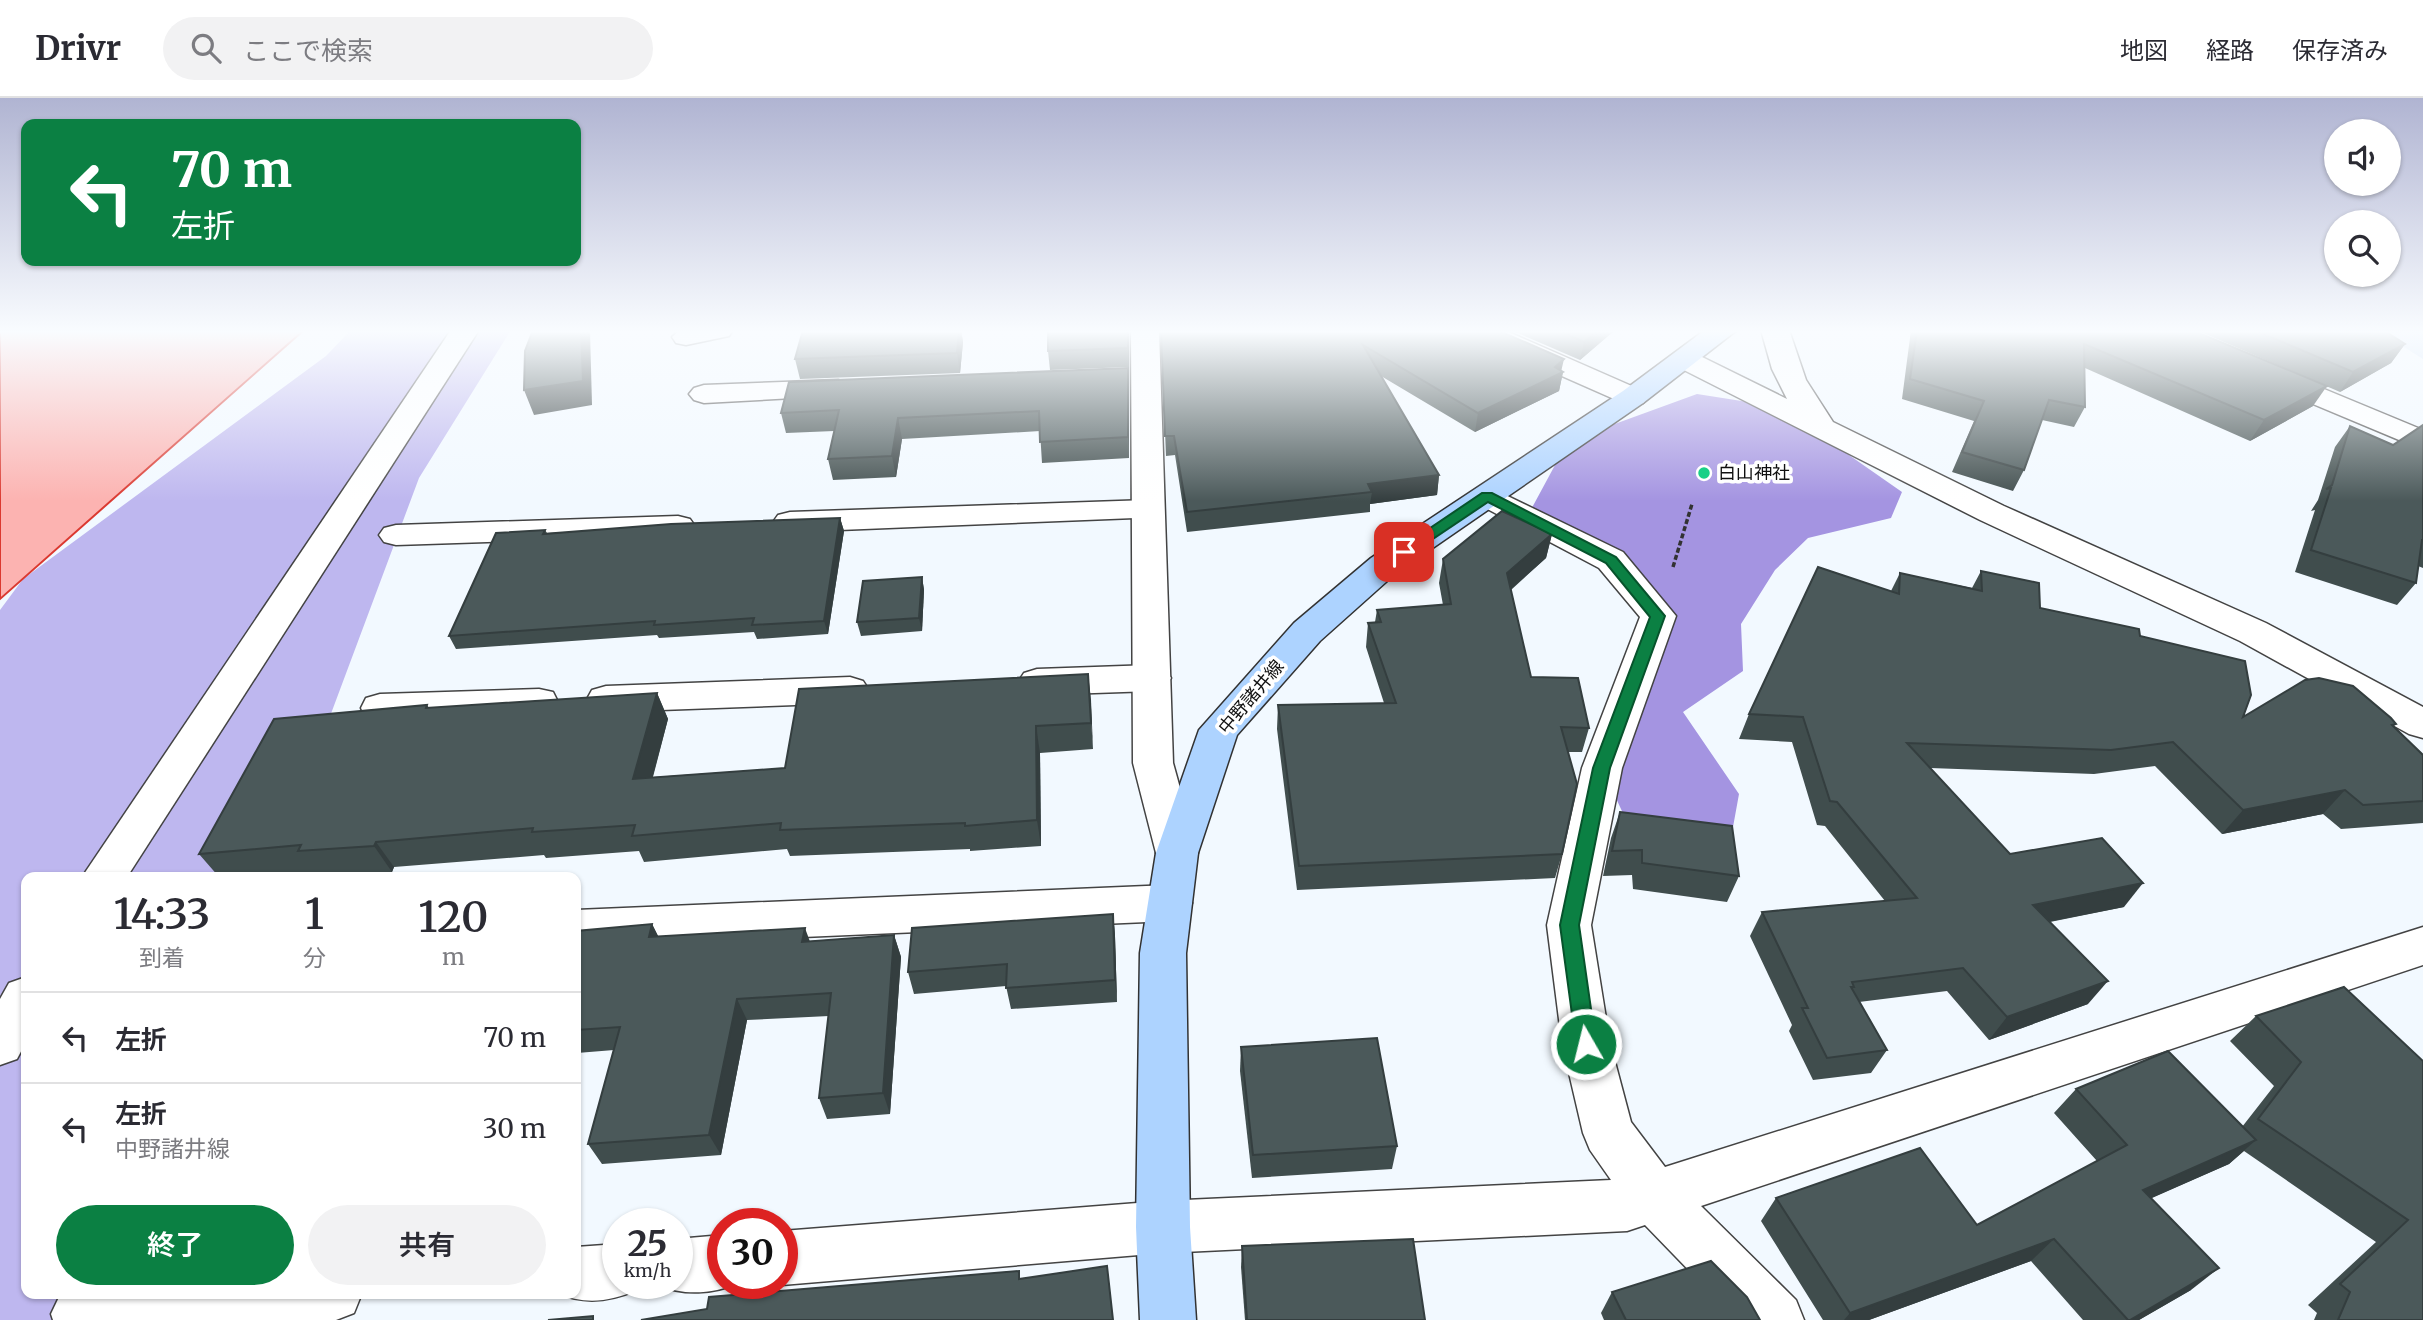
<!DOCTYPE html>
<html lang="ja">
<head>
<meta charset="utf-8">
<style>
  :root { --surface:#fff; --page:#f2f2f3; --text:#2b2b33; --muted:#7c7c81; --line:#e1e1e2; --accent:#0b8043 }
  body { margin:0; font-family:Merriweather,"Noto Sans JP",serif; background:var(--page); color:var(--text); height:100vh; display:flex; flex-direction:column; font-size:26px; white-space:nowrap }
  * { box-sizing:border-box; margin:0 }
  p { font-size:23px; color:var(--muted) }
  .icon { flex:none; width:38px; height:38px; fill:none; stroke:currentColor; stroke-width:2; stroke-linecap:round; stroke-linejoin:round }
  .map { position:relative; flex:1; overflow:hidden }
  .drawer { position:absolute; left:21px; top:774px; width:560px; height:427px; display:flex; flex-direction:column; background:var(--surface); border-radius:14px; box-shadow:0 2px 5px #0004 }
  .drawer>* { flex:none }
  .guide { position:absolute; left:21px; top:21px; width:560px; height:147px; border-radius:14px; box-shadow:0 2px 5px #0004; background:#0b8043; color:#fff; overflow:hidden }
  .buttons { position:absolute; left:2324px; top:21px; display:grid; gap:14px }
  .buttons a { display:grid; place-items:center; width:77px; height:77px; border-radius:50%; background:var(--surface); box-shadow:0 2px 5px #0004; font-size:35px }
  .speed { position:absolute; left:602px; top:1110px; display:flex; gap:14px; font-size:35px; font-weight:700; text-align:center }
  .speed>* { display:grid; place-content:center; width:91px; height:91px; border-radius:50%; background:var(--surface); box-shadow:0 2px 5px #0004; line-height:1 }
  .speed small { font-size:18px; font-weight:400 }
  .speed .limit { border:10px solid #d22; background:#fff; color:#111 }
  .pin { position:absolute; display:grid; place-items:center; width:60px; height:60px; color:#fff; margin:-30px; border-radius:14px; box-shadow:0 4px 10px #0006 }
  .me { position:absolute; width:77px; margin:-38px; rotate:352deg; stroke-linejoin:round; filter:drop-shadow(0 0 5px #0008) }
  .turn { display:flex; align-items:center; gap:24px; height:147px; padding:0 35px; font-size:32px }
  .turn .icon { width:91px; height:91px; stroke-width:2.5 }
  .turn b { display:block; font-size:49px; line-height:60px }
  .eta { display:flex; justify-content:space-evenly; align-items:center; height:119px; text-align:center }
  .eta b { font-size:42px; font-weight:600; line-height:49px }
  .action { display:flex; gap:14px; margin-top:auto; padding:14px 35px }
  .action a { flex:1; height:80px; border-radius:42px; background:var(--accent); color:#fff; font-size:28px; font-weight:600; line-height:80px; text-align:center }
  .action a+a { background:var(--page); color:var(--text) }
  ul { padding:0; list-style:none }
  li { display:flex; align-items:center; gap:21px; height:91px; padding:0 35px; border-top:2px solid var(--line) }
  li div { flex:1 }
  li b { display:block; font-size:26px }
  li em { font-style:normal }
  header { display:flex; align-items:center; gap:42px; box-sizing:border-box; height:98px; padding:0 35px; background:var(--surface); border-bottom:2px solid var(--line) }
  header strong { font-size:33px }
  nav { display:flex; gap:38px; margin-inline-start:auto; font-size:24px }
  .search { width:490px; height:63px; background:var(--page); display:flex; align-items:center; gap:18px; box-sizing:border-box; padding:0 24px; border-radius:38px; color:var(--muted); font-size:26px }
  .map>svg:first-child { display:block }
  .farmland { fill:#cfe1f9 }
  .green { fill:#beb7ef }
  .forest { fill:#a494e1 }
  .water { fill:#fcb3b1; stroke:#db3930; stroke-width:2 }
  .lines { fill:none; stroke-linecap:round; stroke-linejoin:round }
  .minor-casing { stroke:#434343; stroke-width:3 }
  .tertiary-casing { stroke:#434343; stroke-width:3 }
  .secondary-casing { stroke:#323232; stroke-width:3 }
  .path { stroke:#323232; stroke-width:3.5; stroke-dasharray:5 2.5; stroke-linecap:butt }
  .minor { fill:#fff; fill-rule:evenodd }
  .tertiary { fill:#fff; fill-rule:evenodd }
  .secondary { fill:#add3ff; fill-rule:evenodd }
  .wall { fill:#404d4d }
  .shaded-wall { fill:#343e3f }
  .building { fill:#4b595a; stroke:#343e3f; stroke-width:2 }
  .route { fill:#0b8043; stroke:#07532c; stroke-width:2 }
  .poi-dot { fill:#18d087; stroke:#fff; stroke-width:2.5 }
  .labels { text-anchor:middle; stroke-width:7; stroke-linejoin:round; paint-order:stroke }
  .poi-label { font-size:18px; fill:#101010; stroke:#fff; text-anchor:start }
  .street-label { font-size:18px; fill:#101010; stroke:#fff }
</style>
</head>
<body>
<header>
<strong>Drivr</strong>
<div class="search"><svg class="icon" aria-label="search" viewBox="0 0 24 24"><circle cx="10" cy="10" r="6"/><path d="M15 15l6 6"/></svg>ここで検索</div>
<nav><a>地図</a><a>経路</a><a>保存済み</a></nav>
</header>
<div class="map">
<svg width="2423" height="1222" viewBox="0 0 2423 1222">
  <rect width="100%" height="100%" fill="#f2f9ff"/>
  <!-- farmland -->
  <path class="farmland" d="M2377 232H2423V261Z"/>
  <!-- green -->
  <path class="green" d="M351 232H511L419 380 270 779H26V1195H114L104 1222H0V512L23 481 326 258Z"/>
  <!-- forest -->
  <path class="forest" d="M1697 296 1780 309 1902 394 1891 420 1808 440 1775 472 1741 526 1743 573 1683 614 1739 696 1733 729 1627 724 1602 670 1658 518 1611 462 1527 419 1568 343Z"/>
  <!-- water -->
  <path class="water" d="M0 232H304L0 501Z"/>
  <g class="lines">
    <defs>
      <g id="minor">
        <path d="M451 232H479L127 779H82Z"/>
        <path d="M733 232 729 238 686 247 676 245 672 239 680 232Z"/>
        <path d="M1467 232H1504L1643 293 1648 299 1643 305 1633 308 1623 305 1471 238Z"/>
        <path d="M1761 232H1789L1806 282 1833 324 2004 408 2266 525 2423 609V640L2409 636 2240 543 1980 422 1676 268 1672 262 1676 256 1686 254 1696 256 1787 301 1772 271Z"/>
        <path d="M2273 270 2423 332V352L2263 285 2259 279 2263 273Z"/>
        <path d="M838 282 848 285 853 291 848 297 704 305 694 302 689 296 694 290 704 287Z"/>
        <path d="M1487 388 1623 454 1676 518 1622 670 1591 827 1610 945 1631 1024 1665 1069 2423 829V867L1701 1108 1796 1202 1804 1222H1737L1645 1127 1627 1133 1163 1155 782 1187 776 1185H782V1133L1163 1103 1611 1082 1590 1052 1583 1035 1562 945 1547 827 1582 670 1640 519 1599 470 1476 405 1471 398 1476 391Z"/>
        <path d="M1148 402 1160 405 1164 412 1160 419 790 434 778 431 773 424 778 417 790 414Z"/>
        <path d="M678 418 690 421 695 428 690 435 678 438 396 447 384 444 379 437 384 430 396 427Z"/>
        <path d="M1152 567 1165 571 1171 580 1165 589 1152 593 1037 597 1024 593 1018 584 1024 575 1037 571Z"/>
        <path d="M850 579 863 583 869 592 863 601 850 605 606 614 592 610 587 601 592 592 606 588Z"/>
        <path d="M539 591 553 594 558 604 553 614 539 617 380 624 366 620 361 610 366 600 380 596Z"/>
        <path d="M1170 787 1186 792 1192 805 1186 818 1170 823 576 849V812Z"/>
        <path d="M26 879V944L17 961 0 967V901L9 885Z"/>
        <path d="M723 1137V1185H739C713 1196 684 1198 658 1187L657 1185H677V1141Z"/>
        <path d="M618 1146V1185H641L637 1192C610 1204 584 1207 557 1195H576V1149Z"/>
        <path d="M61 1195H362L354 1215 336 1222H53L51 1216Z"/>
      </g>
      <path id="tertiary" d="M1131 232H1159L1173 665 1198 755 1192 767 1177 772 1162 767 1156 755 1133 665Z"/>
      <path id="secondary" d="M1705 232H1737L1643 305 1395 476 1320 543 1237 637 1198 755 1186 855 1190 1129 1196 1222H1140L1136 1129 1140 855 1156 755 1199 632 1294 525 1371 460 1623 293Z"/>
    </defs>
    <!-- minor casing -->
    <use href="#minor" class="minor-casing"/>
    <!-- tertiary casing -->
    <use href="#tertiary" class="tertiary-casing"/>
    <!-- secondary casing -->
    <use href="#secondary" class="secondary-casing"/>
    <!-- path -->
    <path class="path" d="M1673 469 1692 406"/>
    <!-- minor -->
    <use href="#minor" class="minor"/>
    <!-- tertiary -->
    <use href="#tertiary" class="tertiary"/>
    <!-- secondary -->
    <use href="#secondary" class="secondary"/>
  </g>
  <!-- wall -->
  <g class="wall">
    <path d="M803 232H961L963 244 960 275 800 281 795 261Z"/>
    <path d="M1129 232V269L1050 272 1048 253Z"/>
    <path d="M1161 232H1497L1563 274 1559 293 1475 334 1381 278 1439 377 1437 397 1370 406V414L1187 434 1175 357 1166 358Z"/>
    <path d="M1511 232H1615L1580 262Z"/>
    <path d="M1911 232H2192L2313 308 2250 343 2085 270V309L2074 329 2042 322 2024 372 2013 393 1952 374 1974 323 1902 301Z"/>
    <path d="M2196 232H2383L2405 246 2391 265 2340 294Z"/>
    <path d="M1128 270 1129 360 1042 365 1040 333 902 341 896 379 833 382 828 361 834 333 786 335 781 315Z"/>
    <path d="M2423 327V470L2418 468 2416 485 2397 507 2295 474 2315 412 2311 413 2318 402 2335 349 2350 328 2393 347Z"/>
    <path d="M840 420 844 433 828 536 757 541 754 534 659 540 657 537 456 551 449 538 545 432 547 435Z"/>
    <path d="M1552 436 1546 460 1511 492 1531 579 1589 630 1582 654H1568L1562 756 1555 780 1297 792 1277 631 1278 607 1384 605 1366 549 1368 525 1375 524 1377 512 1443 507 1439 485 1443 461Z"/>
    <path d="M1981 473 2040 510 2140 538 2243 619 2396 626 2394 628 2423 657V725L2341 731 2323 716 2222 736 2155 668 2094 676 1930 670 2010 756 2124 809 2050 824 2088 906 1989 942 1947 893 1859 904 1887 952 1871 975 1813 982 1789 933 1792 927 1750 838 1762 814 1885 803 1825 728 1817 727 1792 644 1739 641 1749 616 1891 493 1900 475 1972 490Z"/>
    <path d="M922 479 924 492 922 533 861 538 857 524Z"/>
    <path d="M1088 576 1093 651 1040 655 1041 748 970 753V751L790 758 787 751 644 764 639 753 546 760 544 757 394 769 392 774 325 779H318L314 774 257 779H219L199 756 427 607 429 610 657 595 668 621 653 679 785 670Z"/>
    <path d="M1620 714 1739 778 1727 804 1633 791 1632 777 1603 778 1611 740Z"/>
    <path d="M1113 816 1115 838 1117 904 1011 911 1006 888 914 896 908 874Z"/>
    <path d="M652 826 658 838 810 843 894 837 901 859 890 1016 827 1021 819 1000 829 918 747 922 721 1057 602 1066 588 1046 614 952 577 955 576 953V833Z"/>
    <path d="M2256 918 2423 963V1222H2314L2317 1215 2308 1207 2376 1144 2244 1053 2229 1066 2151 1100 2191 1192 2139 1222H2083L2031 1163 1869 1222H1823L1761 1123 1776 1100 1977 1127 2097 1063 2054 1015 2076 991 2242 1029 2274 988 2230 943Z"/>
    <path d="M1241 949 1397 1048 1392 1071 1252 1080 1240 973Z"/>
    <path d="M1242 1148 1425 1222H1245L1241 1169Z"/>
    <path d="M1612 1194 1760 1222H1604L1601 1215Z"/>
  </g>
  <!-- shaded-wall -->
  <g class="shaded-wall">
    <path d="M581 232H590L592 307 534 317 524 292Z"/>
    <path d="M959 232H961L963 244 960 275 957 255Z"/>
    <path d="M1128 232H1129V269L1128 250Z"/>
    <path d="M1598 232H1615L1580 262 1584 244Z"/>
    <path d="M2405 246 2391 265 2340 294 2353 274Z"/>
    <path d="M1564 261 1561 274H1563L1559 293 1475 334 1478 315 1555 269Z"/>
    <path d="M1128 270 1129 290V360L1128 339Z"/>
    <path d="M2327 288 2313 308 2250 343 2264 322Z"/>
    <path d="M898 320 902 341 896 379 892 358Z"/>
    <path d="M1439 377 1437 397 1370 406 1372 394 1368 386Z"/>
    <path d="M840 420 844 433 828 536 824 523Z"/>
    <path d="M1552 436 1546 460 1502 499 1507 475Z"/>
    <path d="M922 479 924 492 922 533 919 520Z"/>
    <path d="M1088 576 1091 602 1093 651 1091 625Z"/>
    <path d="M657 595 668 621 645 707 633 681Z"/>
    <path d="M1036 628 1040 655 1041 748 1037 722Z"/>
    <path d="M2345 692 2323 716 2222 736 2243 712Z"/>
    <path d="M376 744 394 769 392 774 374 748Z"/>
    <path d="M2143 785 2124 809 2016 830 2033 807Z"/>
    <path d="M1113 816 1115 838 1117 904 1115 882Z"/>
    <path d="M652 826 663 848 649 839Z"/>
    <path d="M805 830 813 852 802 844Z"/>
    <path d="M894 837 901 859 890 1016 883 995Z"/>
    <path d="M2108 883 2088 906 1989 942 2007 919Z"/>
    <path d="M737 901 747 922 721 1057 709 1037Z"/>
    <path d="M2256 1042 2229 1066 2118 1115 2143 1092Z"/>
    <path d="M2054 1141 2031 1163 1869 1222H1844L1850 1215Z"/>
    <path d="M2219 1170 2191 1192 2139 1222H2130Z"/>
  </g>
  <!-- building -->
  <g class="building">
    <path d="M533 232H581L583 283 524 292 525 253Z"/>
    <path d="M803 232H959L957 255 795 261Z"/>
    <path d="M1048 232H1128V250L1048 253Z"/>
    <path d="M1161 232H1497L1564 261 1555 269 1563 274 1478 315 1363 247 1439 377 1368 386 1372 394 1187 414 1174 338H1165Z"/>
    <path d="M1557 232H1598L1584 244Z"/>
    <path d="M1917 232H2192L2327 288 2264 322 2084 246 2085 309 2049 302 2024 372 1962 354 1984 303 1910 281Z"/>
    <path d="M2254 232H2383L2405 246 2353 274Z"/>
    <path d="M1128 270V339L1040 344 1039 313 898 320 892 358 828 361 839 312 781 315 789 284Z"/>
    <path d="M2423 327V442H2422L2416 485 2311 452 2331 390 2326 391 2332 387 2350 328 2393 347Z"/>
    <path d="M1502 413 1552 436 1507 475 1531 579 1578 580 1589 630 1561 629 1577 686 1562 756 1299 768 1278 607 1396 605 1368 525 1381 524 1377 512 1451 506 1443 461Z"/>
    <path d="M840 420 824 523 752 527 754 520 654 527 655 523 449 538 496 435 545 432 543 436 671 426Z"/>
    <path d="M1818 469 1899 496 1900 475 1982 493 1981 473 2039 485 2040 510 2139 531 2140 538 2245 563 2251 597 2243 619 2305 582 2319 580 2353 588 2391 620 2396 626 2392 627 2423 657V703L2363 707 2345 692 2243 712 2173 644 2111 652 1907 645 2010 756 2102 740 2143 785 2033 807 2108 883 2007 919 1963 870 1852 884 1854 889H1851L1887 952 1827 960 1802 910H1808L1762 814 1917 800 1837 704 1830 703 1803 619 1749 616Z"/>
    <path d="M922 479 919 520 857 524 863 483Z"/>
    <path d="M1088 576 1091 625 1036 628 1037 722 965 728V725L780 732 781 725 632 738 635 727 532 734 533 730 376 744 374 748 298 753 301 747 199 756 274 621 427 607 426 610 657 595 633 681 785 670 799 591Z"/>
    <path d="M1620 714 1732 728 1739 778 1642 765V752L1612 753Z"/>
    <path d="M1113 816 1115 882 1006 890 1007 866 908 874 912 830Z"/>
    <path d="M652 826 649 839 805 830 802 844 894 837 883 995 819 1000 831 895 737 901 709 1037 588 1046 620 929 576 932V887L579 877H576V833Z"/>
    <path d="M2344 889 2423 963V1222H2338L2350 1194 2340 1186 2408 1122 2258 1021 2301 964 2256 918Z"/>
    <path d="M1377 940 1397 1048 1253 1057 1241 949Z"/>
    <path d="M2168 953 2256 1042 2143 1092 2219 1170 2130 1222H2128L2054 1141 1850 1215 1776 1100 1920 1050 1977 1127 2127 1047 2076 991Z"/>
    <path d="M1413 1141 1425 1222H1247L1242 1148Z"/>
    <path d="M1711 1163 1747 1199 1760 1222H1626L1612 1194Z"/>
    <path d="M1107 1168 1113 1222H641L707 1211 709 1199 1019 1173V1181Z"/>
    <path d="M593 1218V1222H548Z"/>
  </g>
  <!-- sky -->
  <linearGradient id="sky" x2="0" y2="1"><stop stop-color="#b0b4d2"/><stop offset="0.58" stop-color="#f9fcff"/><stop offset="1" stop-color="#f9fcff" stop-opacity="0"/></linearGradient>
  <rect width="2423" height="403" fill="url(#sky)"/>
  <!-- route -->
  <path class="route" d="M1482 395H1492L1616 459 1665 518 1610 670 1579 827 1596 946 1593 952 1586 954 1579 952 1576 946 1560 827 1593 670 1650 519 1606 465 1488 404 1409 457H1399V451Z"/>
  <!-- markers -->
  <circle class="poi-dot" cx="1704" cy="375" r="7"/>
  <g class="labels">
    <!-- poi labels -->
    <g class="poi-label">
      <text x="1718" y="381">白山神社</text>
    </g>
    <!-- street labels -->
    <g class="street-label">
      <text transform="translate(1251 599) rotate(-50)" y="6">中野諸井線</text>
    </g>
  </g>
</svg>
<div class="buttons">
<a><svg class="icon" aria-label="sound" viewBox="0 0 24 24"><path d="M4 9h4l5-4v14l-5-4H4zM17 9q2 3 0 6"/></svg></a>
<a><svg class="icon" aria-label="search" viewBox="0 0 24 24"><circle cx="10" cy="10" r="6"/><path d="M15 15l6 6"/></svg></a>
</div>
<div class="speed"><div>25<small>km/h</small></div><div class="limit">30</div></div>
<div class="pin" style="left:1404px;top:454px;background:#d93025"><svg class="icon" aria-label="arrive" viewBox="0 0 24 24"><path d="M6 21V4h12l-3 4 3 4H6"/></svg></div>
<svg class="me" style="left:1586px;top:946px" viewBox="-20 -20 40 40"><circle r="17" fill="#0b8043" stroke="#fff" stroke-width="3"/><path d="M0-11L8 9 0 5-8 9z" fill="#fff"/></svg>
<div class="guide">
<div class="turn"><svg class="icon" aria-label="left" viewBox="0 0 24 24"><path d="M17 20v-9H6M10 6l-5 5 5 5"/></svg><div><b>70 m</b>左折</div></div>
</div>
<section class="drawer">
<div class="eta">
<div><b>14:33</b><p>到着</p></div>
<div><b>1</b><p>分</p></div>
<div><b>120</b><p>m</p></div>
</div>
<ul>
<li><svg class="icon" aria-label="left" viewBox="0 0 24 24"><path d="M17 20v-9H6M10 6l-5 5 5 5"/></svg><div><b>左折</b></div><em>70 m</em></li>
<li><svg class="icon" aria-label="left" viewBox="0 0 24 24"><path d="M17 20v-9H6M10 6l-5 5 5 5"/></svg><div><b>左折</b><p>中野諸井線</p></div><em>30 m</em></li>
</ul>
<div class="action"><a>終了</a><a>共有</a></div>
</section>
</div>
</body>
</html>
